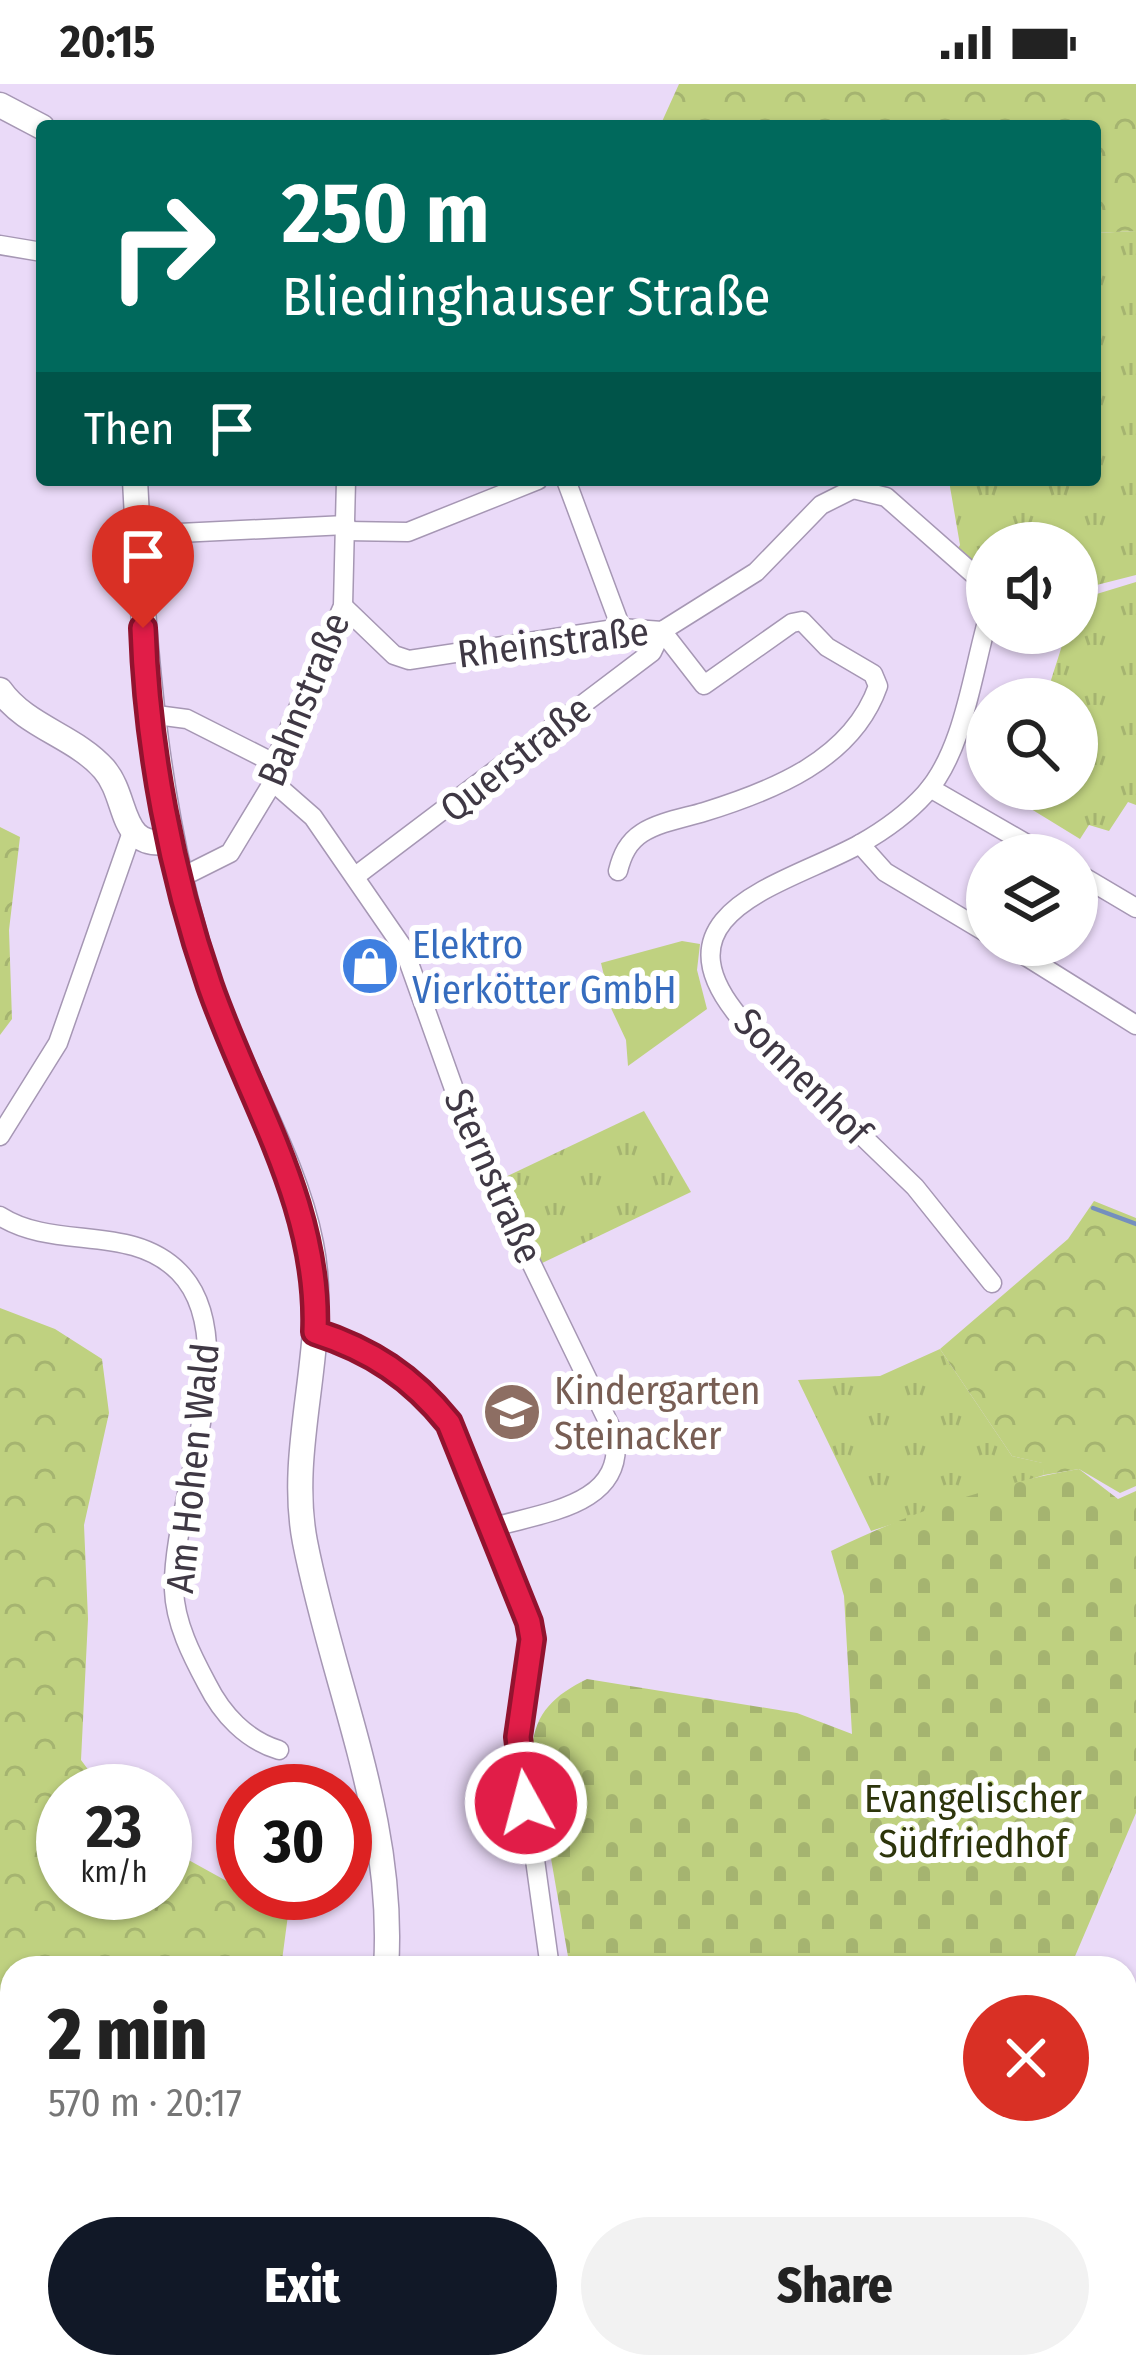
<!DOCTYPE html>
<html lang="en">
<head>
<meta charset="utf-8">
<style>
  :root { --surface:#fff; --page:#f2f2f2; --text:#222; --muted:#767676; --accent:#111827 }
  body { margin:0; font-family:"Fira Sans Condensed",sans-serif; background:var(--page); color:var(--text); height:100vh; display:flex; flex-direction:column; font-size:45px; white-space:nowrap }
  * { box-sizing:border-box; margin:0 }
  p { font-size:39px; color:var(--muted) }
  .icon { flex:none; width:66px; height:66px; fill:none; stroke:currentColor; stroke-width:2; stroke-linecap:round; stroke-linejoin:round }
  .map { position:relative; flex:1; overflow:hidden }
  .side { position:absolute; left:0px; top:1872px; width:1137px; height:423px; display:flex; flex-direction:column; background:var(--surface); border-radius:36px 36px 0 0; box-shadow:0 3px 9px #0004 }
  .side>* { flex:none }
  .hud { position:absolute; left:36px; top:36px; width:1065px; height:366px; border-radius:12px; box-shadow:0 3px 9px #0004; background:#00695c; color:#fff; overflow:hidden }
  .fabs { position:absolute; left:966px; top:438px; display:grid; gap:24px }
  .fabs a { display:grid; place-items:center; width:132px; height:132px; border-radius:50%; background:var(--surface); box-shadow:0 3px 9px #0004; font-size:60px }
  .speed { position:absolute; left:36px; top:1680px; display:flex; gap:24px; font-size:60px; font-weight:700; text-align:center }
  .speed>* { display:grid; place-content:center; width:156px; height:156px; border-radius:50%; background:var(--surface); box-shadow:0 3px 9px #0004; line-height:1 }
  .speed small { font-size:30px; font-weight:400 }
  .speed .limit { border:18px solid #d22; background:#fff; color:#111 }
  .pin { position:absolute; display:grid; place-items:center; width:102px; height:102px; color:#fff; margin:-123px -51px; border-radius:50% 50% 50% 0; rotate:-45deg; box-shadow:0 0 12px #0007 }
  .pin .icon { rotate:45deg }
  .me { position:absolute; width:132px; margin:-66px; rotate:353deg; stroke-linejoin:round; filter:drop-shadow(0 0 9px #0008) }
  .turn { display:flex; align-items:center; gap:42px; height:252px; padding:0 48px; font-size:54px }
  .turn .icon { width:156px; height:156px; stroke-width:2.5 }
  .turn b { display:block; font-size:84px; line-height:102px }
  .then { display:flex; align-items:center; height:114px; padding:0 48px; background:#0003; gap:24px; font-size:45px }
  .round { display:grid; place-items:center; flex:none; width:126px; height:126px; border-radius:63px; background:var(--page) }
  .head { display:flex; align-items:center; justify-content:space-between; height:204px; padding:0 48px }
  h1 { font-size:72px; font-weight:800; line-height:90px }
  .primary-button { display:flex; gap:24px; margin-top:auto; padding:24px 48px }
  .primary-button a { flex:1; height:138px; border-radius:72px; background:var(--accent); color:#fff; font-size:48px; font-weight:800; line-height:138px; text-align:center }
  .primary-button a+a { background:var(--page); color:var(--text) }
  .status { display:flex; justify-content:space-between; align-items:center; height:84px; padding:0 60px; background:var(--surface); direction:ltr }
  .status svg { height:33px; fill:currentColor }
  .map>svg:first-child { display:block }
  .grass { fill:url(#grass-tufts) }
  .forest { fill:url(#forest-crowns) }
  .cemetery { fill:url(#cemetery-stones) }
  .park { fill:#bfd180 }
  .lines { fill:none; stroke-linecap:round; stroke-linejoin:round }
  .stream { stroke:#748fbe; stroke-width:4.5 }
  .street-casing { stroke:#a697b4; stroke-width:21 }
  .secondary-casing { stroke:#a697b4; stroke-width:27 }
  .street { stroke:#fff; stroke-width:18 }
  .secondary { stroke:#fff; stroke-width:24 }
  .route-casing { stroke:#92132f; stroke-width:30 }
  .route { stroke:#e11d48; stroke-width:21 }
  .labels { text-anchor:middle; stroke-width:12; stroke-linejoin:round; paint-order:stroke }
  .street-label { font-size:39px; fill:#3f3844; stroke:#fff }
  .shop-label { font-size:39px; fill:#366cbe; stroke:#fff; text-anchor:start }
  .education-label { font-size:39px; fill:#785e54; stroke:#fff; text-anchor:start }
  .park-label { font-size:39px; fill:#2d350b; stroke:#fff }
</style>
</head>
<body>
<div class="status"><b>20:15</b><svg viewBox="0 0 49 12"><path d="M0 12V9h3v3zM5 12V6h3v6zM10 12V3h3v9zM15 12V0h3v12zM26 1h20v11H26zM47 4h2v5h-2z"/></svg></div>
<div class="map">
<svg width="1136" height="2293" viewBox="0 0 1136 2293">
  <defs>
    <pattern id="grass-tufts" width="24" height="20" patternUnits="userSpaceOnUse" patternTransform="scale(3)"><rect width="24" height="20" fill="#bfd180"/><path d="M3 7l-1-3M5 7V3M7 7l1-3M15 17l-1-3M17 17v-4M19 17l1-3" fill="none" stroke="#a5b470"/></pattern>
    <pattern id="forest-crowns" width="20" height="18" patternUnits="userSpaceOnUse" patternTransform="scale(3)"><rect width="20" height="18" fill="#bfd180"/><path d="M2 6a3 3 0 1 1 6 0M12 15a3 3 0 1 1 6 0" fill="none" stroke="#a5b470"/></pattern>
    <pattern id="cemetery-stones" width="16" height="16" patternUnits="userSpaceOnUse" patternTransform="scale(3)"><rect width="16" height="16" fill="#bfd180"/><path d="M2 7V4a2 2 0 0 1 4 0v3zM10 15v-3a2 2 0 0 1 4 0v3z" fill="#a5b470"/></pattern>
  </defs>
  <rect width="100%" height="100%" fill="#eadaf8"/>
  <!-- grass -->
  <g class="grass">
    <path d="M1136 147V491L1077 506V459H987V490L957 466 960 461 949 397 1095 396V149Z"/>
    <path d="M1136 498V721L1128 718 1109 747 1089 741 1080 755 1013 714 1036 705H1077V615H1045L1066 549H1077V516Z"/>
    <path d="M644 1027 691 1108 538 1181 499 1096Z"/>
    <path d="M940 1265 1012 1372 1043 1379 1044 1391 871 1447 798 1296 880 1292Z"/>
  </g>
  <!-- forest -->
  <g class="forest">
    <path d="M679 0H1136V147L1095 149V42H660Z"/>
    <path d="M0 743 20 753 9 846 12 935 0 951Z"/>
    <path d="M1094 1117 1136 1134V1402L1120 1409 1079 1385 1044 1391 1042 1379 1012 1372 940 1265 1068 1155Z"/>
    <path d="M0 1224 55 1245 102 1275 109 1329 84 1441 88 1535 81 1676 104 1707H63V1809H165V1763L288 1831 281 1884H12V2283H180L139 2293H0Z"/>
    <path d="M1125 1980 1136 1984V2080L1125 2077Z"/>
  </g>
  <!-- cemetery -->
  <g class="cemetery">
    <path d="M1079 1385 1118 1415 1136 1407V1729L1070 1884H570L532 1665C535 1628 555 1611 587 1595L797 1629 852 1650 844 1512 831 1467C906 1430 996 1399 1079 1385Z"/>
    <path d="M1125 2077 1136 2080V2293H909L903 2283H1125Z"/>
  </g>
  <!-- park -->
  <path class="park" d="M682 857 700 860 697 886 707 925 628 982 626 956 610 922 624 903 605 896 601 879Z"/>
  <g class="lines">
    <!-- stream -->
    <path class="stream" d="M1093 1124 1136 1140"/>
    <defs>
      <g id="street">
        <path d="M0 161 42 168"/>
        <path d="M566 396 621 544"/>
        <path d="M346 447 408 448 538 396"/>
        <path d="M138 451 346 441"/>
        <path d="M343 522 394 571 409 576 621 544 662 547 756 488 821 421 853 405 886 413 987 502"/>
        <path d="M987 538C972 591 963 668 925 710 907 730 883 747 860 760 788 800 650 827 740 934L915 1103 992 1199"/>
        <path d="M149 630 187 635 274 679"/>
        <path d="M273 698 313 733 404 865 474 1061 615 1352C625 1421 545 1428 494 1443"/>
        <path d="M930 704 1046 771"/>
        <path d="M860 760 885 788 987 849"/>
        <path d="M618 787C622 771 628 758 642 749 659 738 684 734 704 728 772 707 852 676 878 602L873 590 827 563 802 537 792 539 704 601 662 547"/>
        <path d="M1077 789 1136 824"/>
        <path d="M357 791 652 568 662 547"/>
        <path d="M180 794 230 769 273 698 274 679 343 522 346 396"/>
        <path d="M1008 861 1136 941"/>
        <path d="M0 1052 58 959 132 748"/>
        <path d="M0 1132C55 1167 131 1139 179 1188 247 1257 171 1418 174 1506 175 1539 192 1572 207 1600 222 1630 246 1656 279 1666"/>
        <path d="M315 1248C371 1266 411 1293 449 1339L529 1538 532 1555 518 1653 550 1884"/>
      </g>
      <g id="secondary">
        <path d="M0 21 42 43"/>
        <path d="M135 396C144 567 155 733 209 897 237 984 294 1072 311 1160 331 1258 286 1360 305 1458 333 1602 396 1735 386 1884"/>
        <path d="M0 606C26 643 75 652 104 685 130 715 117 768 172 757"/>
        <path d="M411 2283 415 2293"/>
      </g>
    </defs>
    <!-- street casing -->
    <use href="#street" class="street-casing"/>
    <!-- secondary casing -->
    <use href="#secondary" class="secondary-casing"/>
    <!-- street -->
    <use href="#street" class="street"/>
    <!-- secondary -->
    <use href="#secondary" class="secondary"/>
  </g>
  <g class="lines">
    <defs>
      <path id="route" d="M143 544C147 664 171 789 210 902 251 1019 320 1122 315 1248 371 1266 412 1293 449 1339L529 1538 532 1555 518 1653 526 1719"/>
    </defs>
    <!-- route casing -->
    <use href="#route" class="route-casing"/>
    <!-- route -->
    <use href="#route" class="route"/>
  </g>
  <!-- icons -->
  <defs>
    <symbol id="shop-disc" viewBox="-11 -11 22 22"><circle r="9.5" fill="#3f7fe0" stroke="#fff"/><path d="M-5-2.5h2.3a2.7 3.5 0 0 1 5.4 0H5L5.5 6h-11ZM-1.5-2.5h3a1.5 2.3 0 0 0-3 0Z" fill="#fff"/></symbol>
    <symbol id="school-disc" viewBox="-11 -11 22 22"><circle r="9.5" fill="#8d6e63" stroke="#fff"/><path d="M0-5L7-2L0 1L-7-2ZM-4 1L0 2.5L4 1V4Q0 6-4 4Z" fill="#fff"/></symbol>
  </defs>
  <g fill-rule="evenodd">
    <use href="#shop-disc" x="337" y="849" width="66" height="66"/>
    <use href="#school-disc" x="479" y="1295" width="66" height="66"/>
  </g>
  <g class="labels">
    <!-- street labels -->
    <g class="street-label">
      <text transform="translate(553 558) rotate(-7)" y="14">Rheinstraße</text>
      <text transform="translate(303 615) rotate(-68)" y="14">Bahnstraße</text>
      <text transform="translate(515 674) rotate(-38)" y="14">Querstraße</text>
      <text transform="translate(803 992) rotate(45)" y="14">Sonnenhof</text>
      <text transform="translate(494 1092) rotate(66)" y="14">Sternstraße</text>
      <text transform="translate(192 1384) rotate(-84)" y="14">Am Hohen Wald</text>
    </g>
    <!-- shop labels -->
    <g class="shop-label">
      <text x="412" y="874">Elektro<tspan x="412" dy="45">Vierkötter GmbH</tspan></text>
    </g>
    <!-- education labels -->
    <g class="education-label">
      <text x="554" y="1320">Kindergarten<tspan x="554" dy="45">Steinacker</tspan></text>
    </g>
    <!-- park labels -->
    <g class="park-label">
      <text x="973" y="1728">Evangelischer<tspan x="973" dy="45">Südfriedhof</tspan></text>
    </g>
  </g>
</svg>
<div class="fabs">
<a><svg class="icon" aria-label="sound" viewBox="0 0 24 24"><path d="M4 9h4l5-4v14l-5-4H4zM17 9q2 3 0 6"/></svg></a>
<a><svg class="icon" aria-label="search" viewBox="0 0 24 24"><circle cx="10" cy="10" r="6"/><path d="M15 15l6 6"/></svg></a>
<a><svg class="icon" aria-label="layers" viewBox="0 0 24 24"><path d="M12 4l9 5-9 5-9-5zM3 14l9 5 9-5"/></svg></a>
</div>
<div class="speed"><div>23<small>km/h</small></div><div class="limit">30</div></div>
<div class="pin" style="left:143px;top:544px;background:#d93025"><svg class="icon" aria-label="arrive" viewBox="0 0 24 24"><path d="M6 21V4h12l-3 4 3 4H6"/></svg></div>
<svg class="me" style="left:526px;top:1719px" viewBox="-20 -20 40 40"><circle r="17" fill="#e11d48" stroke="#fff" stroke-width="3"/><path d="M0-11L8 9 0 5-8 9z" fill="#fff"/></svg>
<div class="hud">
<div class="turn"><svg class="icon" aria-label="right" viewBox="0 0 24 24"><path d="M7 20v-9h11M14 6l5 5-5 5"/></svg><div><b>250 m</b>Bliedinghauser Straße</div></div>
<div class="then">Then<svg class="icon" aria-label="arrive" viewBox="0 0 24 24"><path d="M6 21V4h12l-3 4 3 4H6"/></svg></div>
</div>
<section class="side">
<div class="head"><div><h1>2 min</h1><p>570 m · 20:17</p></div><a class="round" style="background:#d93025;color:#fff"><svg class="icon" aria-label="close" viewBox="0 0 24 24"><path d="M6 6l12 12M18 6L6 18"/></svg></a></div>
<div class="primary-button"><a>Exit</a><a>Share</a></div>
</section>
</div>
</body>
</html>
